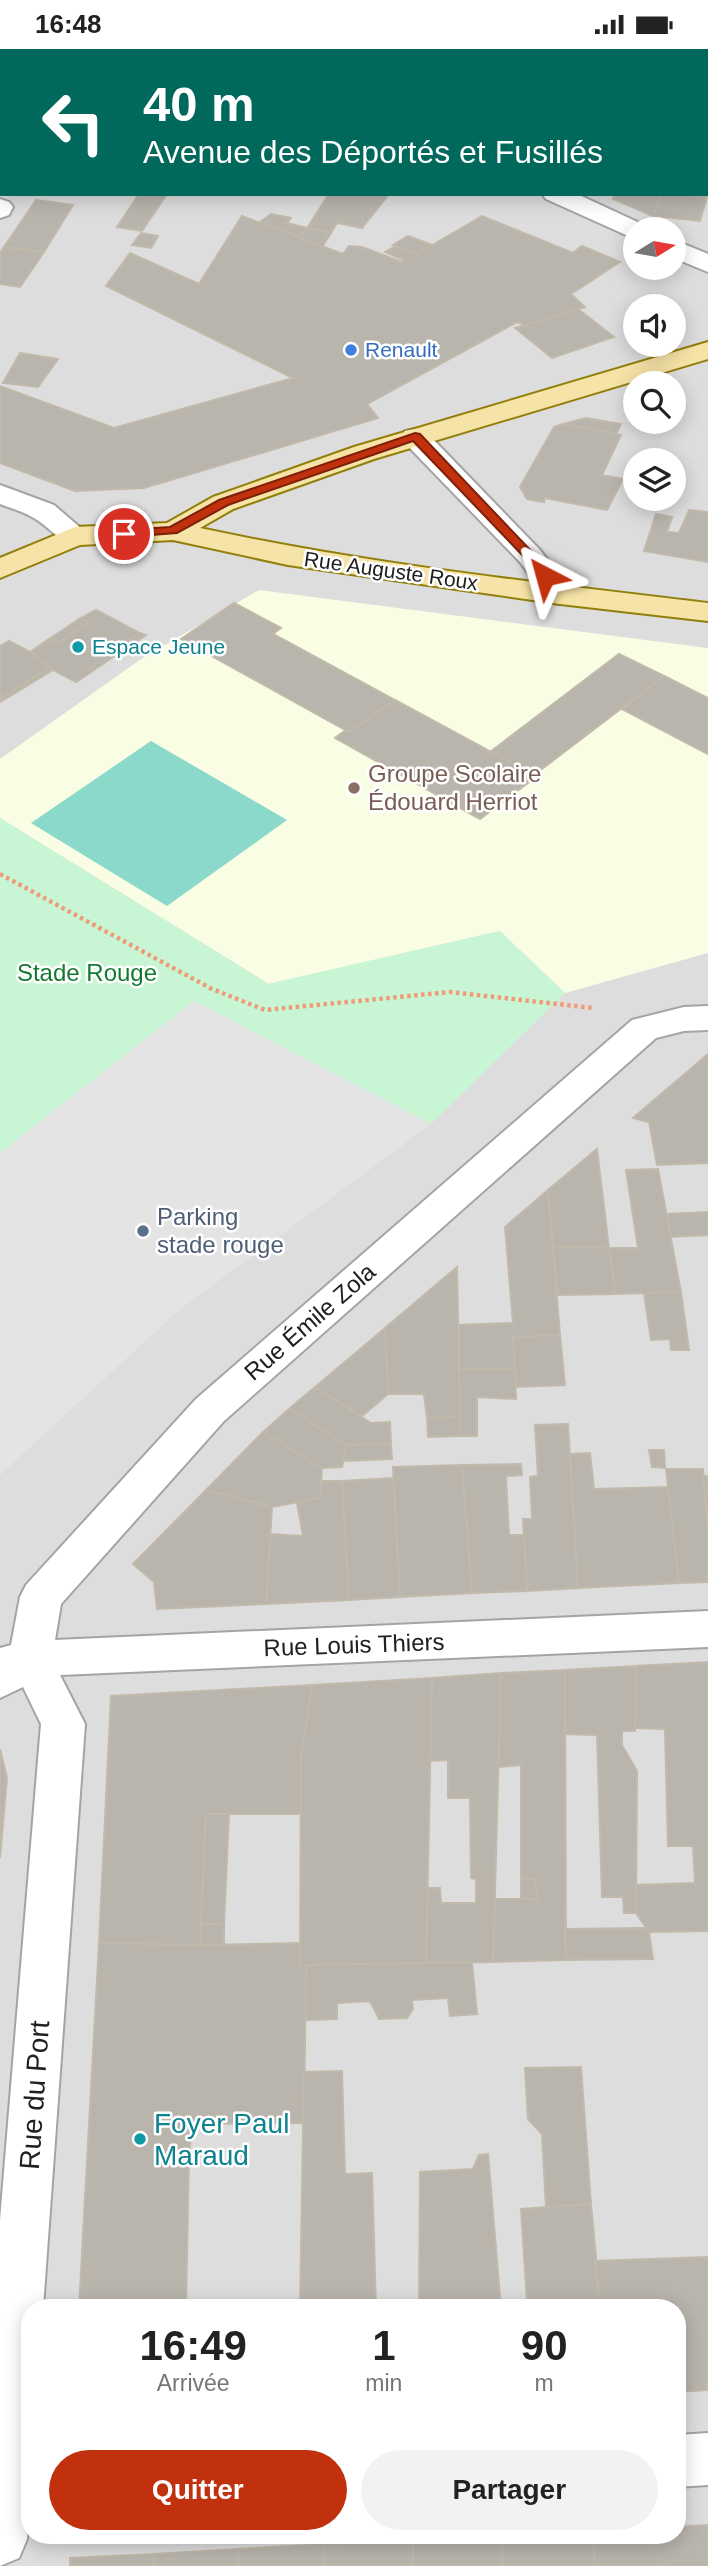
<!DOCTYPE html>
<html lang="fr">
<head>
<meta charset="utf-8">
<style>
  :root { --surface:#fff; --page:#f2f2f2; --text:#222; --muted:#767676; --accent:#c2310e }
  body { margin:0; font-family:Helvetica,sans-serif; background:var(--page); color:var(--text); height:100vh; display:flex; flex-direction:column; font-size:26px; white-space:nowrap }
  * { box-sizing:border-box; margin:0 }
  p { font-size:23px; color:var(--muted) }
  .icon { flex:none; width:38px; height:38px; fill:none; stroke:currentColor; stroke-width:2; stroke-linecap:round; stroke-linejoin:round }
  .map { position:relative; flex:1; overflow:hidden }
  .drawer { position:absolute; left:21px; top:2250px; width:665px; height:245px; display:flex; flex-direction:column; background:var(--surface); border-radius:28px; box-shadow:0 4px 18px #0003 }
  .drawer>* { flex:none }
  .top-card { position:absolute; left:0px; top:0px; width:709px; height:147px; box-shadow:0 4px 18px #0003; background:#00695c; color:#fff; overflow:hidden }
  .needle { width:46px; rotate:79deg }
  .tools { position:absolute; left:623px; top:168px; display:grid; gap:14px }
  .tools a { display:grid; place-items:center; width:63px; height:63px; border-radius:50%; background:var(--surface); box-shadow:0 4px 18px #0003; font-size:35px }
  .pin { position:absolute; display:grid; place-items:center; width:60px; height:60px; color:#fff; margin:-30px; border:4px solid #fff; border-radius:50%; box-shadow:0 2px 7px #0007 }
  .me { position:absolute; width:77px; margin:-38px; rotate:321deg; stroke-linejoin:round; filter:drop-shadow(0 0 5px #0008) }
  .turn { display:flex; align-items:center; gap:24px; height:147px; padding:0 28px; font-size:32px }
  .turn .icon { width:91px; height:91px; stroke-width:2.5 }
  .turn b { display:block; font-size:49px; line-height:60px }
  .eta { display:flex; justify-content:space-evenly; align-items:center; height:119px; text-align:center }
  .eta b { font-size:42px; font-weight:700; line-height:49px }
  .button { display:flex; gap:14px; margin-top:auto; padding:14px 28px }
  .button a { flex:1; height:80px; border-radius:42px; background:var(--accent); color:#fff; font-size:28px; font-weight:700; line-height:80px; text-align:center }
  .button a+a { background:var(--page); color:var(--text) }
  .status { display:flex; justify-content:space-between; align-items:center; height:49px; padding:0 35px; background:var(--surface); direction:ltr }
  .status svg { height:19px; fill:currentColor }
  .map>svg:first-child { display:block }
  .residential { fill:#dedddd; fill-rule:evenodd }
  .education { fill:#f8fde3 }
  .park { fill:#c8f6d5 }
  .pitch { fill:#8bd9ca }
  .parking { fill:#e4e4e4 }
  .building { fill:#b9b5ad; stroke:#c1b9aa; stroke-width:2 }
  .lines { fill:none; stroke-linecap:round; stroke-linejoin:round }
  .minor-casing { stroke:#a4a4a4; stroke-width:4 }
  .major-casing { stroke:#927f0b; stroke-width:4 }
  .path { stroke:#f09b78; stroke-width:4.5; stroke-dasharray:3.5 3.5; stroke-linecap:butt }
  .minor { fill:#fff; fill-rule:evenodd }
  .major { fill:#f6e3a7; fill-rule:evenodd }
  .route { fill:#c2310e; stroke:#7e2009; stroke-width:2 }
  .shop-dot { fill:#3f7fe0; stroke:#fff; stroke-width:2.5 }
  .culture-dot { fill:#0f9aa8; stroke:#fff; stroke-width:2.5 }
  .education-dot { fill:#8d6e63; stroke:#fff; stroke-width:2.5 }
  .service-dot { fill:#5c6f8a; stroke:#fff; stroke-width:2.5 }
  .labels { text-anchor:middle; stroke-width:5; stroke-linejoin:round; paint-order:stroke }
  .far-shop-label { font-size:21px; fill:#366cbe; stroke:#fff; text-anchor:start }
  .far-street-label { font-size:21px; fill:#202020; stroke:#fff }
  .far-culture-label { font-size:21px; fill:#0d838f; stroke:#fff; text-anchor:start }
  .education-label { font-size:24px; fill:#785e54; stroke:#fff; text-anchor:start }
  .park-label { font-size:24px; fill:#14792f; stroke:#fff }
  .service-label { font-size:24px; fill:#4e5e75; stroke:#fff; text-anchor:start }
  .street-label { font-size:24px; fill:#202020; stroke:#fff }
  .near-street-label { font-size:28px; fill:#202020; stroke:#fff }
  .near-culture-label { font-size:28px; fill:#0d838f; stroke:#fff; text-anchor:start }
</style>
</head>
<body>
<div class="status"><b>16:48</b><svg viewBox="0 0 49 12"><path d="M0 12V9h3v3zM5 12V6h3v6zM10 12V3h3v9zM15 12V0h3v12zM26 1h20v11H26zM47 4h2v5h-2z"/></svg></div>
<div class="map">
<svg width="708" height="2517" viewBox="0 0 708 2517">
  <rect width="100%" height="100%" fill="#f0efe7"/>
  <!-- residential -->
  <path class="residential" d="M0 0H708V2517H0ZM2 2H707V145H2ZM635 180H674V219H635ZM635 257H674V296H635ZM635 334H674V373H635ZM635 411H674V450H635ZM30 2259H677V2487H30Z"/>
  <!-- education -->
  <path class="education" d="M259 541 708 599V904L565 944 500 882 269 935 0 769V710L141 610Z"/>
  <!-- park -->
  <path class="park" d="M0 769 268 935 500 882 565 944 431 1075 194 952 0 1104Z"/>
  <!-- pitch -->
  <path class="pitch" d="M151 692 287 771 167 857 31 774Z"/>
  <!-- parking -->
  <path class="parking" d="M194 952 431 1075 179 1261 0 1426V1104Z"/>
  <!-- building -->
  <g class="building">
    <path d="M308 0 340 2 397 0 396 2H306Z"/>
    <path d="M494 0H574L576 2H492Z"/>
    <path d="M708 144 700 172 653 167 661 145Z"/>
    <path d="M139 145H167L142 182 117 178Z"/>
    <path d="M329 145H389L362 179 337 174 331 184 307 179Z"/>
    <path d="M615 145H661L653 167 613 150Z"/>
    <path d="M36 151 73 156 44 203 4 198Z"/>
    <path d="M271 165 291 169 287 174 307 179 300 189 260 173Z"/>
    <path d="M242 167 343 205 349 197 362 198 402 213 404 211 385 203 396 197 417 205 482 167 573 204 582 197 620 213 571 245 585 258 526 276 517 273 367 355 378 369 144 439 75 442 0 414V337L114 379 293 329 106 237 130 204 199 235Z"/>
    <path d="M307 179 331 184 322 198 300 189Z"/>
    <path d="M141 184 158 187 151 199 132 196Z"/>
    <path d="M408 187 432 196 417 205 393 196Z"/>
    <path d="M4 198 44 203 20 238 0 235V204Z"/>
    <path d="M578 260 614 288 552 309 515 279Z"/>
    <path d="M20 304 58 310 38 338 3 334Z"/>
    <path d="M586 369 621 375 616 385 563 375Z"/>
    <path d="M563 375 621 386 602 426 623 430 607 461 545 449 544 453 527 450 520 438 554 378Z"/>
    <path d="M689 461 708 463V513L644 502 656 465 672 468 667 483 679 484Z"/>
    <path d="M234 554 281 579 273 585 395 651 349 683 181 590Z"/>
    <path d="M96 561 140 584 89 619 94 621 76 633 53 621 30 603 49 590 58 594 89 573 81 569Z"/>
    <path d="M81 569 89 573 58 594 49 590Z"/>
    <path d="M140 584 146 586 94 621 89 619Z"/>
    <path d="M9 592 30 603 53 621 48 619 0 650V597Z"/>
    <path d="M619 605 664 627 534 726 490 703Z"/>
    <path d="M48 619 53 621 0 653V650Z"/>
    <path d="M664 627 708 649V705L622 660Z"/>
    <path d="M395 651 534 726 536 728 480 770 335 689 346 681 349 683Z"/>
    <path d="M708 1005V1114L657 1116 649 1073 633 1069Z"/>
    <path d="M597 1100 609 1199 553 1198 548 1141Z"/>
    <path d="M658 1120 681 1243 616 1245 609 1199H638L626 1121Z"/>
    <path d="M548 1141 560 1286 513 1288 515 1320H459V1276L513 1274 505 1178Z"/>
    <path d="M708 1163V1186L671 1188 667 1165Z"/>
    <path d="M553 1198 609 1199 616 1245 558 1246Z"/>
    <path d="M457 1218 460 1368 427 1369 424 1345H388L385 1279Z"/>
    <path d="M681 1243 689 1301H671L670 1290 651 1291 644 1244Z"/>
    <path d="M385 1279 388 1345 362 1367 315 1338Z"/>
    <path d="M560 1286 565 1336 516 1338 513 1288Z"/>
    <path d="M459 1320H515L516 1350 477 1348V1387H461Z"/>
    <path d="M315 1338 371 1374 390 1373 391 1395 347 1396 289 1360Z"/>
    <path d="M289 1360 347 1396 342 1418 322 1419 263 1383Z"/>
    <path d="M460 1368 461 1387 428 1388 427 1369Z"/>
    <path d="M568 1375 578 1539 527 1542 523 1470H532L530 1428 538 1427 535 1376Z"/>
    <path d="M263 1383 322 1419 320 1449 272 1458 206 1441Z"/>
    <path d="M391 1395 392 1410 343 1412 347 1396Z"/>
    <path d="M649 1401H664L665 1419 652 1418Z"/>
    <path d="M590 1404 594 1440 669 1438 679 1534 578 1539 570 1405Z"/>
    <path d="M521 1415 522 1426 506 1427 509 1486H524L527 1542 472 1544 462 1416Z"/>
    <path d="M462 1416 472 1544 400 1548 393 1418Z"/>
    <path d="M666 1420H703L708 1478V1533L679 1534Z"/>
    <path d="M703 1427H708V1478Z"/>
    <path d="M393 1429 400 1548 349 1551 342 1432Z"/>
    <path d="M322 1432H342L349 1551 266 1555 271 1485 303 1487 297 1454 320 1449Z"/>
    <path d="M206 1441 272 1458 266 1555 157 1560 154 1533 133 1515Z"/>
    <path d="M708 1613V1882L649 1883 636 1864 635 1836 695 1834 693 1797H668L665 1680 635 1679 636 1617Z"/>
    <path d="M636 1617 635 1682H622V1696L637 1722 636 1864H624L623 1848H602L597 1686 565 1685V1621Z"/>
    <path d="M565 1621 566 1911 493 1913 495 1850H537L535 1831 521 1830V1716L498 1718 501 1624Z"/>
    <path d="M501 1624 493 1913 426 1914V1839H440L441 1854H476V1830L471 1829 470 1749H448V1711L430 1712 432 1629Z"/>
    <path d="M432 1629 426 1914 300 1917 301 1709 312 1636Z"/>
    <path d="M312 1636 301 1709V1765H206L201 1896 99 1894 111 1647Z"/>
    <path d="M0 1700 7 1729 0 1809Z"/>
    <path d="M206 1765H229L224 1875H201Z"/>
    <path d="M521 1830 535 1831 537 1850H521Z"/>
    <path d="M201 1875H224V1895L201 1896Z"/>
    <path d="M645 1879 649 1883 653 1910 566 1911 565 1880Z"/>
    <path d="M99 1894 201 1896 299 1894 300 1917 306 1916 304 2074 192 2075 189 2105 186 2259H79Z"/>
    <path d="M472 1913 477 1965 450 1967 448 1949 412 1951 413 1960 407 1969 379 1970 370 1952 337 1954V1970L306 1971V1916Z"/>
    <path d="M581 2018 591 2155 546 2159 542 2085 528 2070 525 2019Z"/>
    <path d="M342 2022 345 2125 372 2124 376 2258 419 2257 420 2123 473 2120 479 2106 488 2105 501 2259H300L304 2023Z"/>
    <path d="M591 2155 600 2251 527 2253 521 2160Z"/>
    <path d="M708 2208V2341L677 2343V2259H600L595 2212Z"/>
    <path d="M600 2251V2259H501V2254Z"/>
    <path d="M708 2476V2517H595L593 2487H677V2478Z"/>
    <path d="M502 2487 503 2517H413V2492Z"/>
    <path d="M502 2487H593L595 2517H503Z"/>
    <path d="M413 2492V2517H325L324 2495Z"/>
    <path d="M324 2495 325 2517H238V2500Z"/>
    <path d="M238 2500V2517H154V2505Z"/>
    <path d="M154 2505V2517H70V2509Z"/>
  </g>
  <g class="lines">
    <defs>
      <g id="minor">
        <path d="M73 0H97L71 2Z"/>
        <path d="M417 0H441L416 2Z"/>
        <path d="M0 50H2L0 66Z"/>
        <rect x="707" y="74" width="1" height="14"/>
        <path d="M542 145H577L644 176 647 180H635V189L626 186 546 150Z"/>
        <path d="M0 150 9 153 13 158 9 166 0 169Z"/>
        <path d="M674 191 708 205V223L674 209Z"/>
        <path d="M415 380 425 382 540 501 575 546 571 552 560 555 549 552 520 513 405 394 401 388 405 382Z"/>
        <path d="M0 436 54 456 90 487 85 493C60 499 52 478 32 468 22 462 10 459 0 455Z"/>
        <path d="M708 957V981L684 982 656 989 224 1372 61 1555 55 1591 708 1562V1598L60 1626 85 1675 43 2259H30V2445L27 2490 19 2509 0 2517V2171L41 1675 23 1638 0 1649V1599L11 1596 20 1548 26 1536 196 1350 632 971 684 958Z"/>
        <path d="M708 2384V2436L677 2438V2386Z"/>
      </g>
      <path id="major" d="M708 293V310L374 410 233 460 200 479C367 515 538 534 708 554V572L560 555 288 516 173 491 80 496 0 529V509L75 478 167 474 213 448 354 398Z"/>
    </defs>
    <!-- minor casing -->
    <use href="#minor" class="minor-casing"/>
    <!-- major casing -->
    <use href="#major" class="major-casing"/>
    <!-- path -->
    <path class="path" d="M0 825 212 940 265 961 450 943 593 959"/>
    <!-- minor -->
    <use href="#minor" class="minor"/>
    <!-- major -->
    <use href="#major" class="major"/>
  </g>
  <!-- route -->
  <path class="route" d="M415 384 420 385 534 505 551 527 549 529H541L526 510 413 392 228 456 177 484 124 488 118 485 124 481 170 478 219 451Z"/>
  <!-- markers -->
  <circle class="shop-dot" cx="351" cy="301" r="7"/>
  <g class="culture-dot">
    <circle cx="78" cy="598" r="7"/>
    <circle cx="140" cy="2090" r="7"/>
  </g>
  <circle class="education-dot" cx="354" cy="739" r="7"/>
  <circle class="service-dot" cx="143" cy="1182" r="7"/>
  <g class="labels">
    <!-- far-shop labels -->
    <g class="far-shop-label">
      <text x="365" y="308">Renault</text>
    </g>
    <!-- far-street labels -->
    <g class="far-street-label">
      <text transform="translate(391 522) rotate(8)" y="7">Rue Auguste Roux</text>
    </g>
    <!-- far-culture labels -->
    <g class="far-culture-label">
      <text x="92" y="605">Espace Jeune</text>
    </g>
    <!-- education labels -->
    <g class="education-label">
      <text x="368" y="733">Groupe Scolaire<tspan x="368" dy="28">Édouard Herriot</tspan></text>
    </g>
    <!-- park labels -->
    <g class="park-label">
      <text x="87" y="932">Stade Rouge</text>
    </g>
    <!-- service labels -->
    <g class="service-label">
      <text x="157" y="1176">Parking<tspan x="157" dy="28">stade rouge</tspan></text>
    </g>
    <!-- street labels -->
    <g class="street-label">
      <text transform="translate(310 1273) rotate(-41)" y="8">Rue Émile Zola</text>
      <text transform="translate(354 1596) rotate(-2)" y="8">Rue Louis Thiers</text>
    </g>
    <!-- near-street labels -->
    <g class="near-street-label">
      <text transform="translate(34 2046) rotate(-86)" y="10">Rue du Port</text>
    </g>
    <!-- near-culture labels -->
    <g class="near-culture-label">
      <text x="154" y="2084">Foyer Paul<tspan x="154" dy="32">Maraud</tspan></text>
    </g>
  </g>
</svg>
<div class="tools">
<a><svg class="needle" viewBox="-14 -14 28 28"><path d="M0-13l5 13h-10z" fill="#e53935"/><path d="M0 13l5-13h-10z" fill="#767676"/></svg></a>
<a><svg class="icon" aria-label="sound" viewBox="0 0 24 24"><path d="M4 9h4l5-4v14l-5-4H4zM17 9q2 3 0 6"/></svg></a>
<a><svg class="icon" aria-label="search" viewBox="0 0 24 24"><circle cx="10" cy="10" r="6"/><path d="M15 15l6 6"/></svg></a>
<a><svg class="icon" aria-label="layers" viewBox="0 0 24 24"><path d="M12 4l9 5-9 5-9-5zM3 14l9 5 9-5"/></svg></a>
</div>
<div class="pin" style="left:124px;top:485px;background:#d93025"><svg class="icon" aria-label="arrive" viewBox="0 0 24 24"><path d="M6 21V4h12l-3 4 3 4H6"/></svg></div>
<svg class="me" style="left:545px;top:527px" viewBox="-20 -20 40 40"><path d="M0-17L14 15 0 8-14 15z" fill="#c2310e" stroke="#fff" stroke-width="4"/></svg>
<div class="top-card">
<div class="turn"><svg class="icon" aria-label="left" viewBox="0 0 24 24"><path d="M17 20v-9H6M10 6l-5 5 5 5"/></svg><div><b>40 m</b>Avenue des Déportés et Fusillés</div></div>
</div>
<section class="drawer">
<div class="eta">
<div><b>16:49</b><p>Arrivée</p></div>
<div><b>1</b><p>min</p></div>
<div><b>90</b><p>m</p></div>
</div>
<div class="button"><a>Quitter</a><a>Partager</a></div>
</section>
</div>
</body>
</html>
